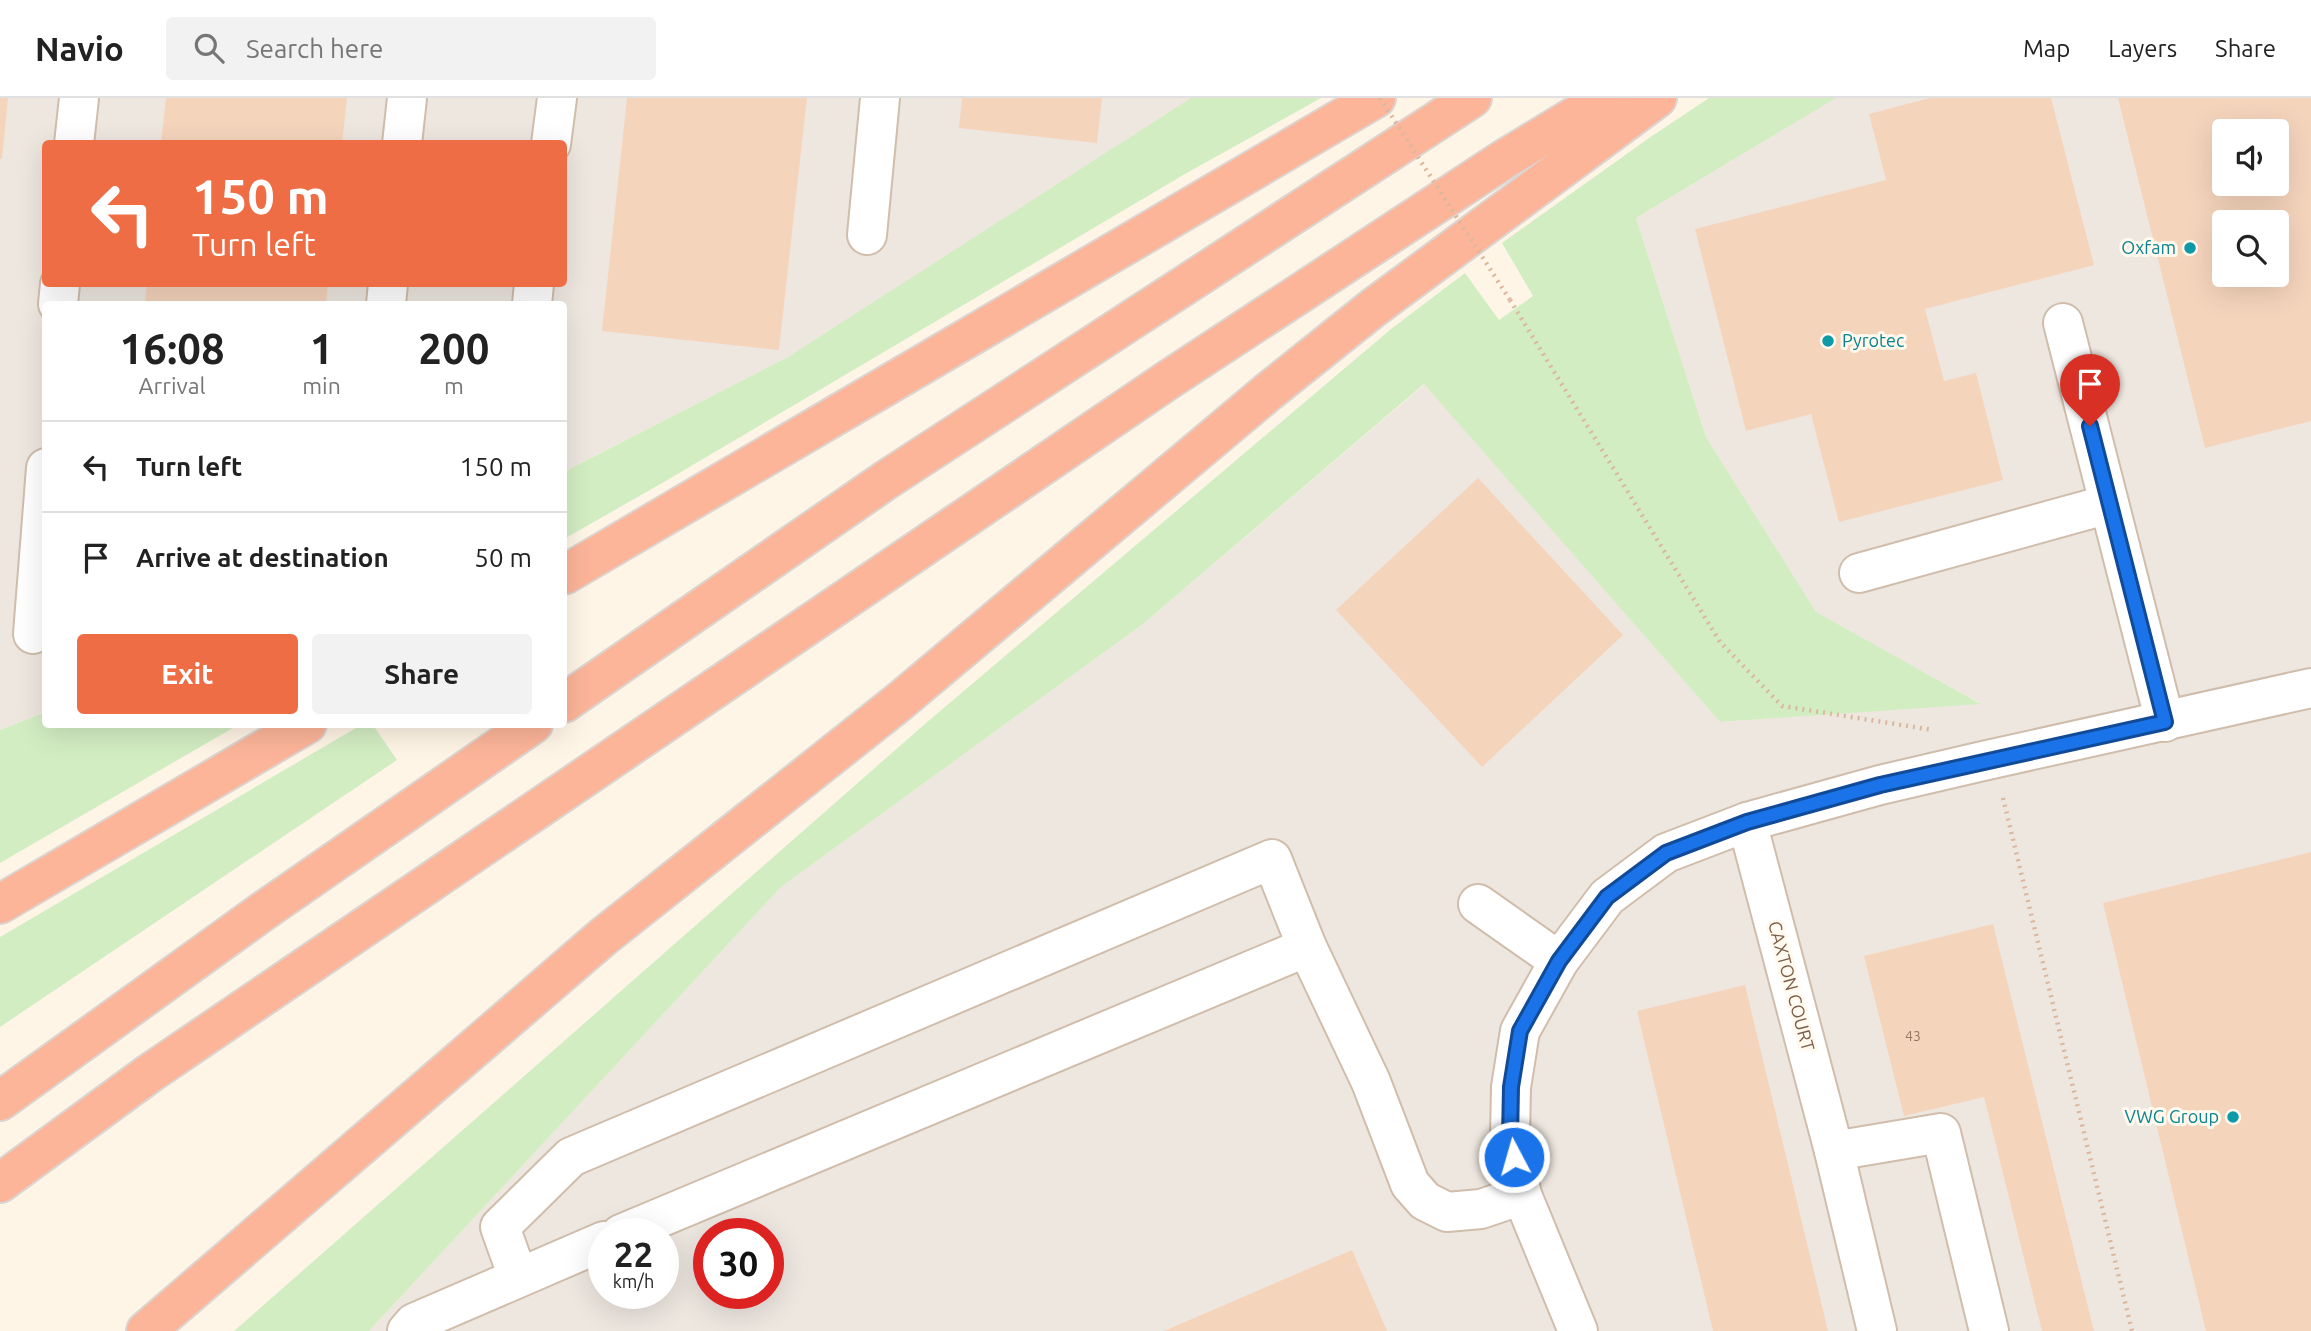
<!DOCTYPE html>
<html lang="en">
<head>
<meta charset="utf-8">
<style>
  :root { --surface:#fff; --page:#f2f2f2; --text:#222; --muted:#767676; --line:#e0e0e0; --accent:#ef6d44 }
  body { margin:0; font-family:Ubuntu,sans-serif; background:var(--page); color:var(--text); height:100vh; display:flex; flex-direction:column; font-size:26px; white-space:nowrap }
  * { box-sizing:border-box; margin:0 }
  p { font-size:23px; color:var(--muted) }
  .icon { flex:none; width:38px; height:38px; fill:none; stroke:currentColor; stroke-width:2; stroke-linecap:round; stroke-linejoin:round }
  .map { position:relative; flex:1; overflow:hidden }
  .details { position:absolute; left:42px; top:203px; width:525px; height:427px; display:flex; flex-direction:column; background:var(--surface); border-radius:7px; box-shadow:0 7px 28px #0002 }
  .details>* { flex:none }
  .top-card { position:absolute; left:42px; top:42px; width:525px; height:147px; border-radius:7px; box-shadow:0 7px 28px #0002; background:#ef6d44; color:#fff; overflow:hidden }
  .tools { position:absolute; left:2212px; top:21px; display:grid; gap:14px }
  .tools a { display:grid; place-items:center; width:77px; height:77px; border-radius:7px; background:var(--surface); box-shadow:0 7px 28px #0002; font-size:35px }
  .speed { position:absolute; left:588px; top:1120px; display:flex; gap:14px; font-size:35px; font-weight:700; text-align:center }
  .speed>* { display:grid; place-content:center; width:91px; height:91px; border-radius:50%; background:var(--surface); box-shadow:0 7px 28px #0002; line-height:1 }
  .speed small { font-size:18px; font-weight:400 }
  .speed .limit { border:10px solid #d22; background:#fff; color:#111 }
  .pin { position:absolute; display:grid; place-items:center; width:60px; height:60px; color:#fff; margin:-72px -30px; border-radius:50% 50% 50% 0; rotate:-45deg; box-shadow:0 0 7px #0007 }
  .pin .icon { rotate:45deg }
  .me { position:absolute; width:77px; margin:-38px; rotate:354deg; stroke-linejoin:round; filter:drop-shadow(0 0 5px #0008) }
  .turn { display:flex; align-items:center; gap:24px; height:147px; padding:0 35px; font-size:32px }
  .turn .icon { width:91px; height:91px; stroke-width:2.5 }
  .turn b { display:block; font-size:49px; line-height:60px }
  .eta { display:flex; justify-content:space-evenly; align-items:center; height:119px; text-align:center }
  .eta b { font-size:42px; font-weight:700; line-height:49px }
  .cta { display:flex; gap:14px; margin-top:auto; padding:14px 35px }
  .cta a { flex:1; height:80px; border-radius:7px; background:var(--accent); color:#fff; font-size:28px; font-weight:700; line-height:80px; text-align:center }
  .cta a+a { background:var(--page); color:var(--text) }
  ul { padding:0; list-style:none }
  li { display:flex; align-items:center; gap:21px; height:91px; padding:0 35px; border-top:2px solid var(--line) }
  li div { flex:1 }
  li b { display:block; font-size:26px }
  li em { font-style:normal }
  header { display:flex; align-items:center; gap:42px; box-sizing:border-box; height:98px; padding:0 35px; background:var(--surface); border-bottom:2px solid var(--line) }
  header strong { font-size:33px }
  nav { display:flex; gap:38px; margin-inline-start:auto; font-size:24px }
  .search { width:490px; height:63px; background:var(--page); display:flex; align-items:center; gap:18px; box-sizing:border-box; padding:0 24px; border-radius:7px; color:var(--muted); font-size:26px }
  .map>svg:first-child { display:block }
  .industrial { fill:#eee7e0; fill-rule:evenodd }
  .green { fill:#d3edc3 }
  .building { fill:#f5d4bc; fill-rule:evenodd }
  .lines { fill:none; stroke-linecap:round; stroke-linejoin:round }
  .minor-casing { stroke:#d0bdab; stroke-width:42 }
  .highway-casing { stroke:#dcd4d0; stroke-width:42 }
  .path { stroke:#dbb79e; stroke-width:4.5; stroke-dasharray:2 5; stroke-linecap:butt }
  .minor { stroke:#fff; stroke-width:38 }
  .highway { stroke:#fcb599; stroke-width:38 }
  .path-bridge { stroke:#dbb79e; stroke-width:4.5; stroke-dasharray:2 5; stroke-linecap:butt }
  .route-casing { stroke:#114b97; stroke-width:18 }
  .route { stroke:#1a73e8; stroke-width:12 }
  .culture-dot { fill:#0f9aa8; stroke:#fff9ee; stroke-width:2.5 }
  .labels { text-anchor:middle; stroke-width:6; stroke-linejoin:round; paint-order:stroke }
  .number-label { font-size:14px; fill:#987966 }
  .culture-label { font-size:18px; fill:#0d838f; stroke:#fff9ee; text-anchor:end }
  .street-label { font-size:18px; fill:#795b49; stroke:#fff9ee }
</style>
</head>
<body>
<header>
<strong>Navio</strong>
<div class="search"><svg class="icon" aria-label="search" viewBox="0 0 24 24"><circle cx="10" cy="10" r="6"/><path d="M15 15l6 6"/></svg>Search here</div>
<nav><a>Map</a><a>Layers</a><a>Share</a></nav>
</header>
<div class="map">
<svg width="2311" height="1233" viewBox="0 0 2311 1233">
  <rect width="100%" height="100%" fill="#fef5e6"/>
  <!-- industrial -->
  <g class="industrial">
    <path d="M0 0H1222L788 259 564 374V206H46L45 614 0 632ZM46 46H564V186H46Z"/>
    <path d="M1835 0H2311V1233H369L781 789 1143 526 1425 286 1720 624 1980 605 1816 515 1706 339 1636 120ZM2224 33H2277V86H2224ZM2224 124H2277V177H2224ZM604 1136H663V1195H604ZM709 1136H768V1195H709Z"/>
  </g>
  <!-- green -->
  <g class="green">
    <path d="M1191 0H1321L1185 76 664 384 564 441V374L788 259Z"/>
    <path d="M1709 0H1836L1636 120 1706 339 1816 514 1981 606 1720 624 1424 286 1143 526 781 789 369 1233H234L926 625 1391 231 1465 175 1499 222 1533 198 1502 145 1649 40Z"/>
    <path d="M45 614 46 626 238 627 0 765V632Z"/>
    <path d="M361 627H373L397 662 0 929V839Z"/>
  </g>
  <!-- building -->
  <g class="building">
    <path d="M0 0H8L2 61H0Z"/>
    <path d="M166 0H347L342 46H161Z"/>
    <path d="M627 0H807L779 252 602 233Z"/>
    <path d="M962 0H1102L1097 45 959 30Z"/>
    <path d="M1930 0H2051L2094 167 1925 211 1944 283 1976 275 2003 382 1839 424 1811 316 1746 333 1695 131 1886 82 1869 16Z"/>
    <path d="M2118 0H2311V323L2205 350ZM2224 33H2277V86H2224ZM2224 124H2277V177H2224Z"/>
    <path d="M147 186H328L326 206H145Z"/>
    <path d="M1478 380 1623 537 1482 669 1336 512Z"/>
    <path d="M2311 754V1233H2206L2103 805Z"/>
    <path d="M1993 826 2094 1233H2042L1984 999 1904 1018 1864 858Z"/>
    <path d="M1745 887 1828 1233H1713L1637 913Z"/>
    <path d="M1352 1152 1387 1233H1164Z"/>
  </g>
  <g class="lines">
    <defs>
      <g id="minor">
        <path d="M74 46 79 0"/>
        <path d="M402 46 407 0"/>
        <path d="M551 46 557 0"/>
        <path d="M867 137 880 0"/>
        <path d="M58 206 60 186"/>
        <path d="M386 206 388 186"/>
        <path d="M532 206 534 186"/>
        <path d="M2063 225 2165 624"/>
        <path d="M1859 475 2109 406"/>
        <path d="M33 536 46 370"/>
        <path d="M1747 724 1834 1053 1877 1233"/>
        <path d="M1478 806 1559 863"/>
        <path d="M1834 1053 1941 1035 1989 1233"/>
        <path d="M621 1136 1307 849"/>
        <path d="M518 1179 500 1129 571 1059 1272 761 1307 849 1371 984 1410 1086 1425 1103 1447 1114 1481 1111 1522 1097"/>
        <path d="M407 1233 414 1225 604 1143"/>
        <path d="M1578 1233 1522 1097 1510 1040 1511 989 1520 933 1559 863 1607 799 1666 755 1747 724 1880 687 1983 663 2311 590"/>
      </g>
      <g id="highway">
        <path d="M564 477 1376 0"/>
        <path d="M564 605 886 382 1472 0"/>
        <path d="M0 806 307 626"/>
        <path d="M0 1003 262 814 533 626"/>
        <path d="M0 1085 150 975 1168 282 1503 62 1605 0"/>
        <path d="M146 1233 603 839 899 604 1268 294 1373 210 1657 0"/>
      </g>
    </defs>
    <!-- minor casing -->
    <use href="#minor" class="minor-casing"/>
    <!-- highway casing -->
    <use href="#highway" class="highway-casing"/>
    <!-- path -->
    <g class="path">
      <path d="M1510 202 1720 544 1782 608 1933 632"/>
      <path d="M2003 700 2132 1233"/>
    </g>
    <!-- minor -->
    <use href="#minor" class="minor"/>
    <!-- highway -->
    <use href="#highway" class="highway"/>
    <!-- path-bridge -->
    <path class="path-bridge" d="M1380 0 1510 202"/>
  </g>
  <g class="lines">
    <defs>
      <path id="route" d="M1514 1059 1510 1040 1511 989 1520 933 1559 863 1607 799 1666 755 1747 724 1880 687 2165 624 2090 328"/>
    </defs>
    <!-- route casing -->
    <use href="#route" class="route-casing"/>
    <!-- route -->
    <use href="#route" class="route"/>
  </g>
  <!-- markers -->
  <g class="culture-dot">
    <circle cx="2190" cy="150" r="7"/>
    <circle cx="1828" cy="243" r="7"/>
    <circle cx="2233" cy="1019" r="7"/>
  </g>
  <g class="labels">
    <!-- number labels -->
    <g class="number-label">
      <text x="1913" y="943">43</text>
    </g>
    <!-- culture labels -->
    <g class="culture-label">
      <text x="2176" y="156">Oxfam</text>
      <text x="1842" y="249" text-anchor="start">Pyrotec</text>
      <text x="2219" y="1025">VWG Group</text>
    </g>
    <!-- street labels -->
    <g class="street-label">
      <text transform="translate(1791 888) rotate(75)" y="6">CAXTON COURT</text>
    </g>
  </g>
</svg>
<div class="tools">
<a><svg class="icon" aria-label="sound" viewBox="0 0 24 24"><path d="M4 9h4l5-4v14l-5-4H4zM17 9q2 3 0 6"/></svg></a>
<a><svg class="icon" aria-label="search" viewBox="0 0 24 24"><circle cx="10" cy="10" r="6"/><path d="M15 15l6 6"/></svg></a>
</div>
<div class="speed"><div>22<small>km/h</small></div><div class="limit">30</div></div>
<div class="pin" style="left:2090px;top:328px;background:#d93025"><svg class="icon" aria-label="arrive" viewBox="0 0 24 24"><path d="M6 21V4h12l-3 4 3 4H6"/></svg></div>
<svg class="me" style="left:1514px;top:1059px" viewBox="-20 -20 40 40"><circle r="17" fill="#1a73e8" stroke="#fff" stroke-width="3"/><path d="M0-11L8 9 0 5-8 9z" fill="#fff"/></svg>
<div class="top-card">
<div class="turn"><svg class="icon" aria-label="left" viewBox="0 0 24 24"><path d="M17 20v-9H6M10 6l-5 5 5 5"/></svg><div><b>150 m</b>Turn left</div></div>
</div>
<section class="details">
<div class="eta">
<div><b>16:08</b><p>Arrival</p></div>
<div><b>1</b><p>min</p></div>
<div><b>200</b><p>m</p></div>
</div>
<ul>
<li><svg class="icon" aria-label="left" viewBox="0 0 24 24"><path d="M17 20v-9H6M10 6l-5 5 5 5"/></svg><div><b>Turn left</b></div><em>150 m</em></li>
<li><svg class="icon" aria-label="arrive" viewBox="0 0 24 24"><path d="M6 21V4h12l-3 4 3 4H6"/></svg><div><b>Arrive at destination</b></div><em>50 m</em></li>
</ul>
<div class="cta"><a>Exit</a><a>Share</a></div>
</section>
</div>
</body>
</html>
